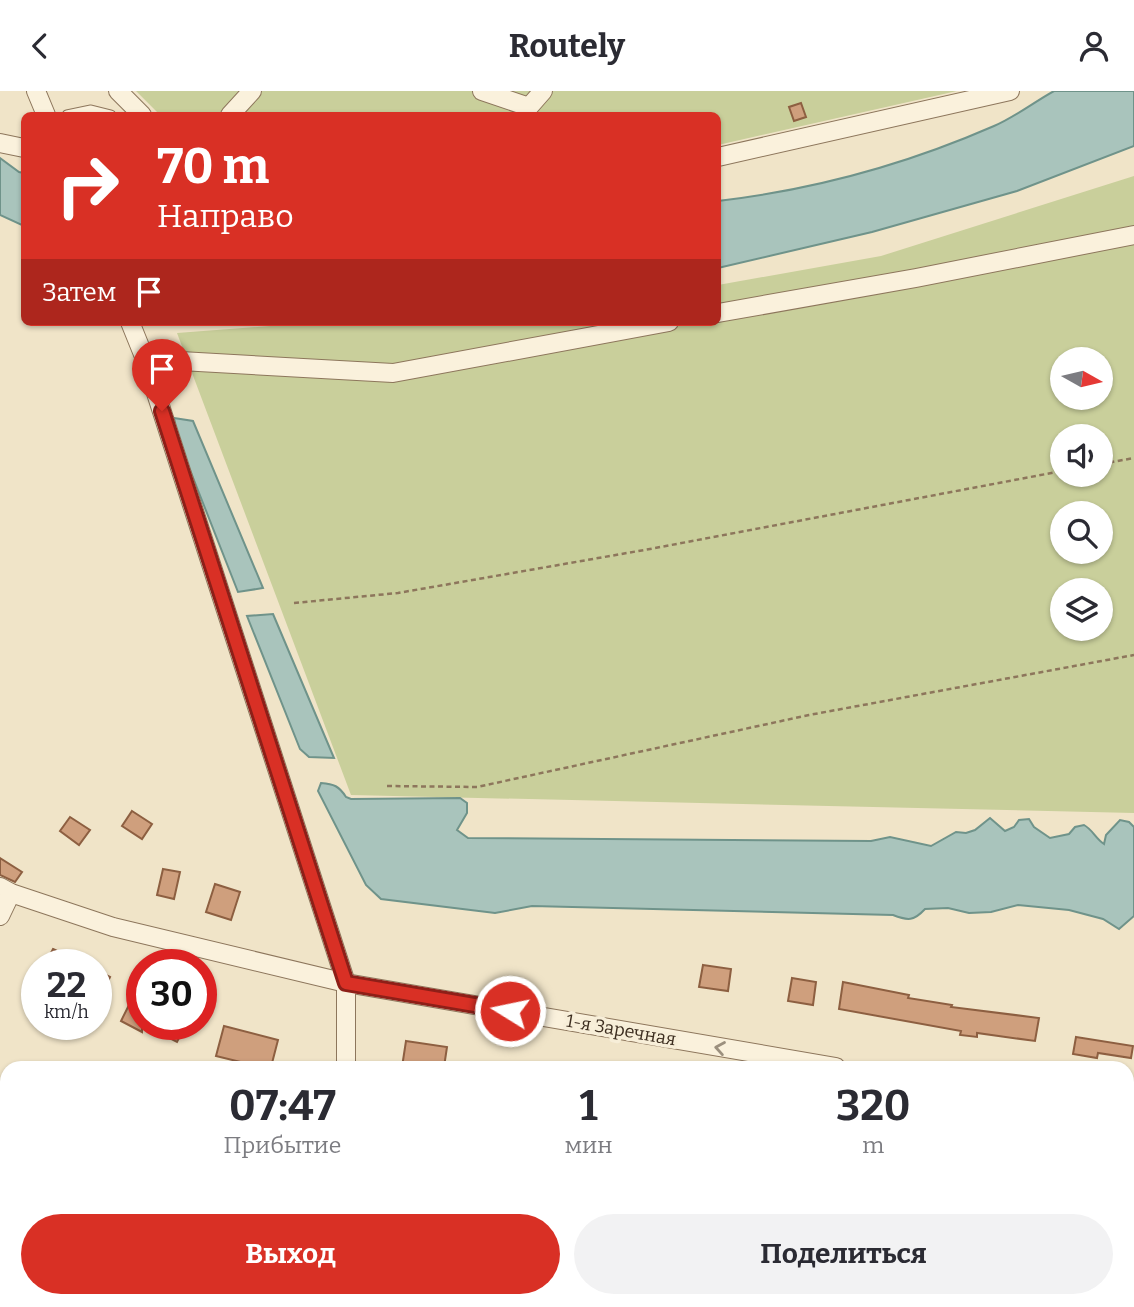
<!DOCTYPE html>
<html lang="ru">
<head>
<meta charset="utf-8">
<style>
  :root { --surface:#fff; --page:#f2f2f3; --text:#2b2b33; --muted:#7c7c81; --accent:#d93025 }
  body { margin:0; font-family:Bitter,serif; background:var(--page); color:var(--text); height:100vh; display:flex; flex-direction:column; font-size:26px; white-space:nowrap }
  * { box-sizing:border-box; margin:0 }
  p { font-size:23px; color:var(--muted) }
  .icon { flex:none; width:38px; height:38px; fill:none; stroke:currentColor; stroke-width:2; stroke-linecap:round; stroke-linejoin:round }
  .map { position:relative; flex:1; overflow:hidden }
  .details { position:absolute; left:0px; top:970px; width:1134px; height:247px; display:flex; flex-direction:column; background:var(--surface); border-radius:21px 21px 0 0; box-shadow:0 2px 5px #0004 }
  .details>* { flex:none }
  .banner { position:absolute; left:21px; top:21px; width:700px; height:214px; border-radius:10px; box-shadow:0 2px 5px #0004; background:#d93025; color:#fff; overflow:hidden }
  .needle { width:46px; rotate:98deg }
  .controls { position:absolute; left:1050px; top:256px; display:grid; gap:14px }
  .controls a { display:grid; place-items:center; width:63px; height:63px; border-radius:50%; background:var(--surface); box-shadow:0 2px 5px #0004; font-size:35px }
  .speed { position:absolute; left:21px; top:858px; display:flex; gap:14px; font-size:35px; font-weight:700; text-align:center }
  .speed>* { display:grid; place-content:center; width:91px; height:91px; border-radius:50%; background:var(--surface); box-shadow:0 2px 5px #0004; line-height:1 }
  .speed small { font-size:18px; font-weight:400 }
  .speed .limit { border:10px solid #d22; background:#fff; color:#111 }
  .pin { position:absolute; display:grid; place-items:center; width:60px; height:60px; color:#fff; margin:-72px -30px; border-radius:50% 50% 50% 0; rotate:-45deg; box-shadow:0 0 7px #0007 }
  .pin .icon { rotate:45deg }
  .me { position:absolute; width:77px; margin:-38px; rotate:280deg; stroke-linejoin:round; filter:drop-shadow(0 0 5px #0008) }
  .turn { display:flex; align-items:center; gap:24px; height:147px; padding:0 21px; font-size:32px }
  .turn .icon { width:91px; height:91px; stroke-width:2.5 }
  .turn b { display:block; font-size:49px; line-height:60px }
  .then { display:flex; align-items:center; height:66px; padding:0 21px; background:#0003; gap:14px; font-size:26px }
  .eta { display:flex; justify-content:space-evenly; align-items:center; height:119px; text-align:center }
  .eta b { font-size:42px; font-weight:700; line-height:49px }
  .cta { display:flex; gap:14px; margin-top:auto; padding:14px 21px }
  .cta a { flex:1; height:80px; border-radius:42px; background:var(--accent); color:#fff; font-size:28px; font-weight:700; line-height:80px; text-align:center }
  .cta a+a { background:var(--page); color:var(--text) }
  header { display:flex; justify-content:space-between; align-items:center; height:91px; padding:0 21px; background:var(--surface); font-size:32px; font-weight:700 }
  .map>svg:first-child { display:block }
  .green { fill:#c9cf9b; fill-rule:evenodd }
  .water { fill:#a9c4bc; stroke:#6f938a; stroke-width:2 }
  .building { fill:#cf9f7d; stroke:#8d5f41; stroke-width:2 }
  .lines { fill:none; stroke-linecap:round; stroke-linejoin:round }
  .lane-casing { stroke:#8d765c; stroke-width:11 }
  .street-casing { stroke:#8d765c; stroke-width:20 }
  .path { stroke:#8d765c; stroke-width:2.5; stroke-dasharray:5 3.5; stroke-linecap:butt }
  .lane { stroke:#faf1dc; stroke-width:9 }
  .street { stroke:#faf1dc; stroke-width:18 }
  .oneway { stroke:#9c907e }
  .route-casing { stroke:#8d1f18; stroke-width:18 }
  .route { stroke:#d93025; stroke-width:12 }
  .labels { text-anchor:middle; stroke-width:7; stroke-linejoin:round; paint-order:stroke }
  .street-label { font-size:18px; fill:#3d2e20; stroke:#f7eed8 }
</style>
</head>
<body>
<header><svg class="icon" aria-label="back" viewBox="0 0 24 24"><path d="M15 5l-7 7 7 7"/></svg>Routely<svg class="icon" aria-label="person" viewBox="0 0 24 24"><circle cx="12" cy="8" r="4"/><path d="M4 21q1-7 8-7t8 7"/></svg></header>
<div class="map">
<svg width="1134" height="1216" viewBox="0 0 1134 1216">
  <rect width="100%" height="100%" fill="#f0e4c8"/>
  <!-- green -->
  <g class="green">
    <path d="M136 0H957L718 54V24H160Z"/>
    <path d="M1134 85V722L351 704 177 242 323 231H718V194L881 165ZM1062 268H1101V306H1062ZM1062 345H1101V383H1062ZM1062 422H1101V460H1062ZM1062 499H1101V537H1062Z"/>
  </g>
  <!-- water -->
  <g class="water">
    <path d="M1054 0H1134V55L1017 100 872 141 718 177V110C812 99 907 73 994 35 1015 26 1034 11 1054 0Z"/>
    <path d="M0 67 19 81 24 82V135L0 124Z"/>
    <path d="M174 327 193 330 263 497 238 501 177 346Z"/>
    <path d="M273 523 334 667 309 666 300 658 247 525Z"/>
    <path d="M321 692C334 693 339 695 346 706L351 708 460 707 467 712V722L457 739 468 747 871 750 890 746 931 755 956 741 966 742 975 739 990 727 1005 740 1014 736 1019 729 1029 728 1034 736 1050 747 1069 743 1075 736 1084 734C1093 739 1095 747 1104 753L1106 744 1120 729 1129 731 1134 736V825L1119 838 1103 828 1069 819 1018 814 991 821 969 822 948 817 925 818C914 830 908 830 893 824L532 815 495 822 381 808 366 794 318 700Z"/>
  </g>
  <!-- building -->
  <g class="building">
    <path d="M801 12 806 26 794 30 789 16Z"/>
    <path d="M132 720 152 733 142 748 122 735Z"/>
    <path d="M70 726 90 739 79 754 60 740Z"/>
    <path d="M0 767 22 781 15 791 0 784Z"/>
    <path d="M163 778 180 781 174 808 157 804Z"/>
    <path d="M215 793 240 801 231 829 206 821Z"/>
    <path d="M53 858 84 873H45Z"/>
    <path d="M703 874 731 878 728 900 699 896Z"/>
    <path d="M96 879 110 886 96 915Z"/>
    <path d="M792 887 816 891 813 914 788 910Z"/>
    <path d="M142 888V941L121 930Z"/>
    <path d="M843 891 909 904 908 907 952 914 951 916 1039 927 1035 950 977 942V946L960 944 961 940 839 918Z"/>
    <path d="M142 933H186L177 951Z"/>
    <path d="M224 935 278 949 271 976H261L216 965Z"/>
    <path d="M1076 946 1133 955 1131 967 1098 962 1097 967 1073 963Z"/>
    <path d="M406 950 447 956 444 976H402Z"/>
  </g>
  <g class="lines">
    <defs>
      <path id="lane" d="M67 24 91 19 111 24"/>
      <g id="street">
        <path d="M36 0 46 24"/>
        <path d="M118 0 142 24"/>
        <path d="M482 0 529 16 543 0"/>
        <path d="M230 24 252 0"/>
        <path d="M0 52 24 57"/>
        <path d="M718 66 1010 0"/>
        <path d="M718 222 916 187 1134 144"/>
        <path d="M130 231 145 268 346 892V976"/>
        <path d="M145 268 393 282 669 231"/>
        <path d="M0 796 11 802 113 836 346 892 836 976"/>
        <path d="M0 825 11 802"/>
        <path d="M1127 1027 1134 1028"/>
        <path d="M0 1152 7 1153"/>
        <path d="M255 1209 285 1216"/>
        <path d="M345 1216V1209"/>
        <path d="M1018 1216 1019 1209"/>
      </g>
    </defs>
    <!-- lane casing -->
    <use href="#lane" class="lane-casing"/>
    <!-- street casing -->
    <use href="#street" class="street-casing"/>
    <!-- path -->
    <g class="path">
      <path d="M1101 373 1134 367"/>
      <path d="M294 512 398 502 650 458 1062 380"/>
      <path d="M387 695 477 696 809 624 1134 564"/>
    </g>
    <!-- lane -->
    <use href="#lane" class="lane"/>
    <!-- street -->
    <use href="#street" class="street"/>
  </g>
  <!-- one-way arrows -->
  <defs><path id="oneway-chevron" d="M-2-3.5L2.5 0L-2 3.5" fill="none" stroke-width="1.6" stroke-linecap="round" stroke-linejoin="round" transform="scale(1.75)"/></defs>
  <use class="oneway" href="#oneway-chevron" transform="translate(720 957) rotate(-170)"/>
  <g class="lines">
    <defs>
      <path id="route" d="M162 320 346 892 510 920"/>
    </defs>
    <!-- route casing -->
    <use href="#route" class="route-casing"/>
    <!-- route -->
    <use href="#route" class="route"/>
  </g>
  <g class="labels">
    <!-- street labels -->
    <g class="street-label">
      <text transform="translate(621 939) rotate(10)" y="6">1-я Заречная</text>
    </g>
  </g>
</svg>
<div class="controls">
<a><svg class="needle" viewBox="-14 -14 28 28"><path d="M0-13l5 13h-10z" fill="#e53935"/><path d="M0 13l5-13h-10z" fill="#7c7c81"/></svg></a>
<a><svg class="icon" aria-label="sound" viewBox="0 0 24 24"><path d="M4 9h4l5-4v14l-5-4H4zM17 9q2 3 0 6"/></svg></a>
<a><svg class="icon" aria-label="search" viewBox="0 0 24 24"><circle cx="10" cy="10" r="6"/><path d="M15 15l6 6"/></svg></a>
<a><svg class="icon" aria-label="layers" viewBox="0 0 24 24"><path d="M12 4l9 5-9 5-9-5zM3 14l9 5 9-5"/></svg></a>
</div>
<div class="speed"><div>22<small>km/h</small></div><div class="limit">30</div></div>
<div class="pin" style="left:162px;top:320px;background:#d93025"><svg class="icon" aria-label="arrive" viewBox="0 0 24 24"><path d="M6 21V4h12l-3 4 3 4H6"/></svg></div>
<svg class="me" style="left:510px;top:920px" viewBox="-20 -20 40 40"><circle r="17" fill="#d93025" stroke="#fff" stroke-width="3"/><path d="M0-11L8 9 0 5-8 9z" fill="#fff"/></svg>
<div class="banner">
<div class="turn"><svg class="icon" aria-label="right" viewBox="0 0 24 24"><path d="M7 20v-9h11M14 6l5 5-5 5"/></svg><div><b>70 m</b>Направо</div></div>
<div class="then">Затем<svg class="icon" aria-label="arrive" viewBox="0 0 24 24"><path d="M6 21V4h12l-3 4 3 4H6"/></svg></div>
</div>
<section class="details">
<div class="eta">
<div><b>07:47</b><p>Прибытие</p></div>
<div><b>1</b><p>мин</p></div>
<div><b>320</b><p>m</p></div>
</div>
<div class="cta"><a>Выход</a><a>Поделиться</a></div>
</section>
</div>
</body>
</html>
